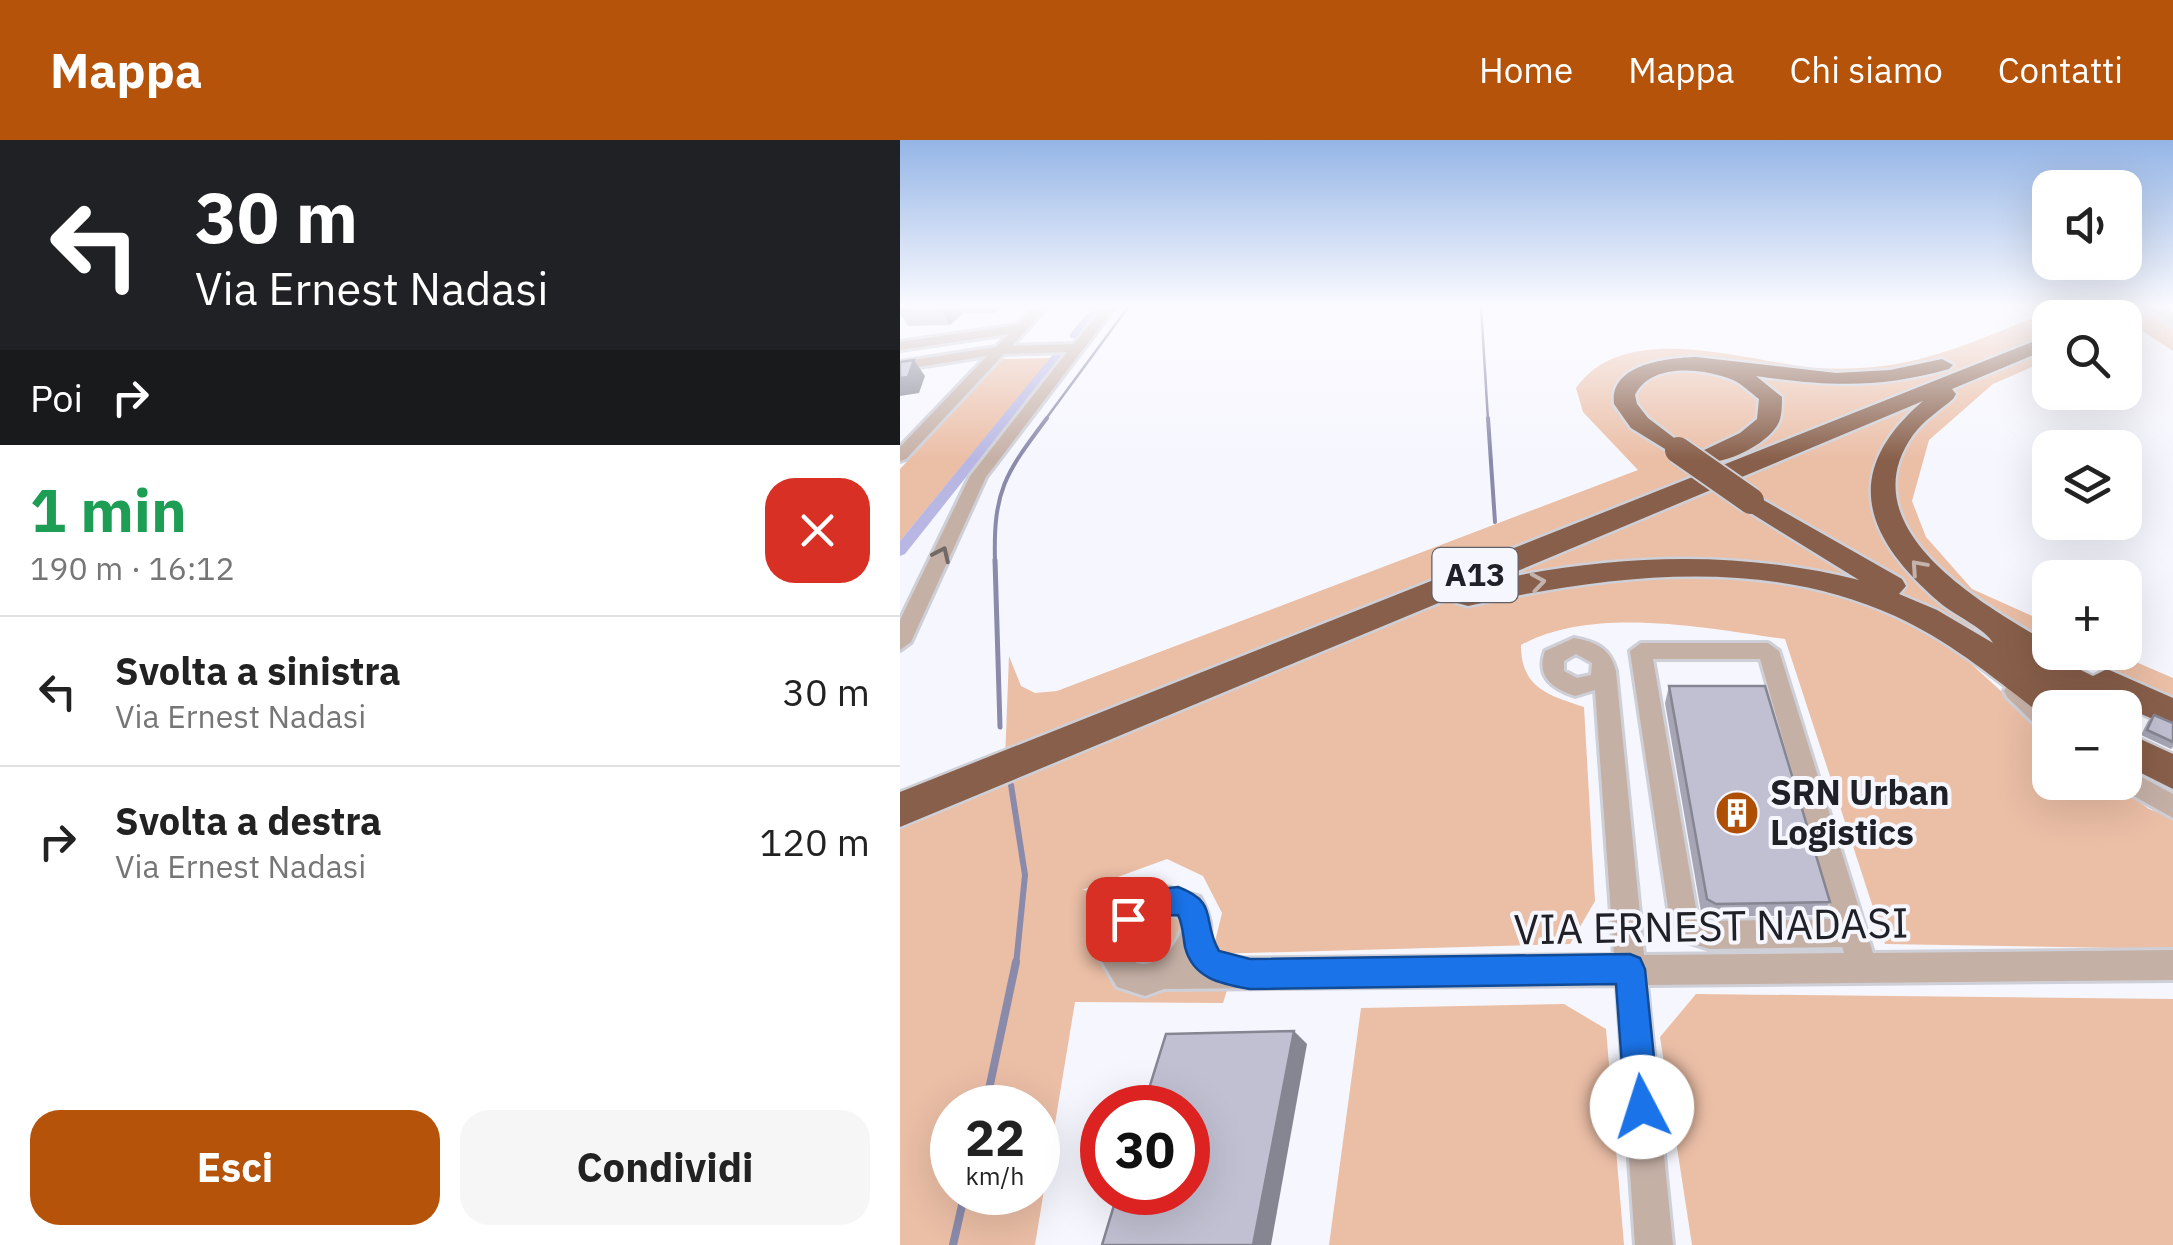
<!DOCTYPE html>
<html lang="it">
<head>
<meta charset="utf-8">
<style>
  :root { --surface:#fff; --page:#f6f6f6; --text:#222; --muted:#767676; --line:#e0e0e0; --accent:#b45309 }
  body { margin:0; font-family:"IBM Plex Sans",sans-serif; background:var(--page); color:var(--text); height:100vh; display:flex; flex-direction:column; font-size:38px; white-space:nowrap }
  * { box-sizing:border-box; margin:0 }
  p { font-size:32px; color:var(--muted) }
  .icon { flex:none; width:55px; height:55px; fill:none; stroke:currentColor; stroke-width:2; stroke-linecap:round; stroke-linejoin:round }
  .map { position:relative; flex:1; overflow:hidden }
  .side { display:flex; flex-direction:column; background:var(--surface); width:900px }
  .side>* { flex:none }
  .guide { background:#202124; color:#fff; overflow:hidden }
  .buttons { position:absolute; left:1132px; top:30px; display:grid; gap:20px }
  .buttons a { display:grid; place-items:center; width:110px; height:110px; border-radius:20px; background:var(--surface); box-shadow:0 10px 40px #0002; font-size:50px }
  .speed { position:absolute; left:30px; top:945px; display:flex; gap:20px; font-size:50px; font-weight:700; text-align:center }
  .speed>* { display:grid; place-content:center; width:130px; height:130px; border-radius:50%; background:var(--surface); box-shadow:0 10px 40px #0002; line-height:1 }
  .speed small { font-size:25px; font-weight:400 }
  .speed .limit { border:15px solid #d22; background:#fff; color:#111 }
  .pin { position:absolute; display:grid; place-items:center; width:85px; height:85px; color:#fff; margin:-42px; border-radius:20px; box-shadow:0 5px 15px #0006 }
  .me { position:absolute; width:110px; margin:-55px; rotate:355deg; stroke-linejoin:round; filter:drop-shadow(0 0 8px #0008) }
  .turn { display:flex; align-items:center; gap:35px; height:210px; padding:0 30px; font-size:45px }
  .turn .icon { width:130px; height:130px; stroke-width:2.5 }
  .turn b { display:block; font-size:70px; line-height:85px }
  .then { display:flex; align-items:center; height:95px; padding:0 30px; background:#0003; gap:20px; font-size:38px }
  .round { display:grid; place-items:center; flex:none; width:105px; height:105px; border-radius:30px; background:var(--page) }
  .overview { display:flex; align-items:center; justify-content:space-between; height:170px; padding:0 30px }
  h1 { font-size:60px; font-weight:700; line-height:75px; color:#1e9e55 }
  .cta { display:flex; gap:20px; margin-top:auto; padding:20px 30px }
  .cta a { flex:1; height:115px; border-radius:30px; background:var(--accent); color:#fff; font-size:40px; font-weight:700; line-height:115px; text-align:center }
  .cta a+a { background:var(--page); color:var(--text) }
  ul { padding:0; list-style:none }
  li { display:flex; align-items:center; gap:30px; height:150px; padding:0 30px; border-top:2px solid var(--line) }
  li div { flex:1 }
  li b { display:block; font-size:38px }
  li em { font-style:normal }
  header { display:flex; align-items:center; gap:60px; box-sizing:border-box; height:140px; padding:0 50px; background:var(--accent); color:#fff }
  header strong { font-size:48px }
  nav { display:flex; gap:55px; margin-inline-start:auto; font-size:35px }
  main { display:flex; flex:1; min-height:0 }
  .map>svg:first-child { display:block }
  .green { fill:#ebbea6; fill-rule:evenodd }
  .lines { fill:none; stroke-linecap:round; stroke-linejoin:round }
  .stream-far4 { stroke:#8a8aab; stroke-width:2.5 }
  .stream-far3 { stroke:#8a8aab; stroke-width:4 }
  .stream-far2 { stroke:#8a8aab; stroke-width:5 }
  .stream-far1 { stroke:#8a8aab; stroke-width:6 }
  .stream { stroke:#8a8aab; stroke-width:8 }
  .canal { fill:#b8b7e4; fill-rule:evenodd }
  .minor-casing { stroke:#cfd0d7; stroke-width:6 }
  .highway-casing { stroke:#cfd0d7; stroke-width:5 }
  .minor { fill:#c5b0a6; fill-rule:evenodd }
  .highway { fill:#885f4a; fill-rule:evenodd }
  .highway-bridge-casing { stroke:#cfd0d7; stroke-width:30; stroke-linecap:butt }
  .highway-bridge { stroke:#885f4a; stroke-width:26 }
  .wall { fill:#a5a5b5 }
  .shaded-wall { fill:#868693 }
  .building { fill:#c0c0d2; stroke:#868693; stroke-width:2.5 }
  .oneway { stroke:#726866 }
  .oneway2 { stroke:#c4b3ad }
  .route { fill:#1a73e8; stroke:#114b97; stroke-width:2.5 }
  .labels { text-anchor:middle; stroke-width:8; stroke-linejoin:round; paint-order:stroke }
  .shield { fill:#f6f7fe; stroke:#606068; stroke-width:2.5 }
  .shield-label { font-size:32px; font-weight:bold; fill:#202027 }
  .poi-label { font-size:35px; font-weight:bold; fill:#202027; stroke:#f6f7fe; text-anchor:start }
  .near-street-label { font-size:42px; fill:#202027; stroke:#f6f7fe }
</style>
</head>
<body>
<header>
<strong>Mappa</strong>
<nav><a>Home</a><a>Mappa</a><a>Chi siamo</a><a>Contatti</a></nav>
</header>
<main>
<section class="side">
<div class="guide">
<div class="turn"><svg class="icon" aria-label="left" viewBox="0 0 24 24"><path d="M17 20v-9H6M10 6l-5 5 5 5"/></svg><div><b>30 m</b>Via Ernest Nadasi</div></div>
<div class="then">Poi<svg class="icon" aria-label="right" viewBox="0 0 24 24"><path d="M7 20v-9h11M14 6l5 5-5 5"/></svg></div>
</div>
<div class="overview"><div><h1>1 min</h1><p>190 m · 16:12</p></div><a class="round" style="background:#d93025;color:#fff"><svg class="icon" aria-label="close" viewBox="0 0 24 24"><path d="M6 6l12 12M18 6L6 18"/></svg></a></div>
<ul>
<li><svg class="icon" aria-label="left" viewBox="0 0 24 24"><path d="M17 20v-9H6M10 6l-5 5 5 5"/></svg><div><b>Svolta a sinistra</b><p>Via Ernest Nadasi</p></div><em>30 m</em></li>
<li><svg class="icon" aria-label="right" viewBox="0 0 24 24"><path d="M7 20v-9h11M14 6l5 5-5 5"/></svg><div><b>Svolta a destra</b><p>Via Ernest Nadasi</p></div><em>120 m</em></li>
</ul>
<div class="cta"><a>Esci</a><a>Condividi</a></div>
</section>
<div class="map">
<svg width="1273" height="1105" viewBox="0 0 1273 1105">
  <rect width="100%" height="100%" fill="#f6f7fe"/>
  <!-- green -->
  <g class="green">
    <path d="M1164 166H1211L1224 178H1150V219L1093 244 1029 300 1012 361 1026 397 1072 449 1150 484V503L1087 474 1056 510 1150 596V642L1213 643 1249 669 1273 678V809L985 804 885 499C806 488 693 465 621 505 621 548 648 555 684 567L695 761 670 804 312 814 322 773 303 736 267 719 182 750 252 753 203 816 328 847 323 863 175 862 135 1105H0V687L104 646 109 516 121 546 135 553 157 551 738 330 683 272 676 248C723 180 840 219 907 227 932 230 958 229 983 226 1044 219 1106 187 1164 166ZM52 968H138V1052H52Z"/>
    <path d="M1256 166H1273V211L1232 184 1225 186V178Z"/>
    <path d="M151 218 0 401V329L103 219Z"/>
    <path d="M1170 513H1215L1273 538V561Z"/>
    <path d="M246 771 285 772V808L234 831 223 798Z"/>
    <path d="M796 854 1273 859V1105H792L760 897Z"/>
    <path d="M664 864 706 889 724 1105H429L461 868Z"/>
  </g>
  <g class="lines">
    <!-- stream-far4 -->
    <g class="stream-far4">
      <path d="M581 166 588 280"/>
      <path d="M145 280 229 166"/>
    </g>
    <!-- stream-far3 -->
    <g class="stream-far3">
      <path d="M588 278 595 382"/>
      <path d="M95 422C93 350 105 334 147 278"/>
    </g>
    <!-- stream-far2 -->
    <path class="stream-far2" d="M95 420 100 587"/>
    <!-- stream-far1 -->
    <path class="stream-far1" d="M111 645 125 735 116 825"/>
    <!-- stream -->
    <g class="stream">
      <path d="M85 968 116 822"/>
      <path d="M53 1105 65 1052"/>
    </g>
    <!-- canal -->
    <g class="canal">
      <path d="M193 166H203L178 198H170V194Z"/>
      <path d="M155 212 164 214 5 414 0 416V401Z"/>
    </g>
    <defs>
      <g id="minor">
        <path d="M136 166H148L112 206 174 204 204 166H216L86 337 11 502 0 510V480L70 336 167 212 104 214 6 319 0 321V307L87 216 0 230V222L96 207 109 194 0 210V202L117 185Z"/>
        <path d="M1245 166H1259L1273 175V185Z"/>
        <path d="M674 498C696 502 710 508 716 531L744 815 944 813 942 807 809 809 784 801 770 781 730 511 741 503H868L879 511 973 813 1273 810V840L747 845 773 1105H735L717 845 264 849 245 856 217 847 199 816C206 776 229 757 266 747L300 757C313 780 315 796 300 819L714 815 695 550 675 556C652 548 636 537 645 511ZM676 514 692 523 691 535 677 538 664 531V521ZM753 519H860L934 779 809 781 797 774ZM266 773 280 778 284 783C279 804 259 829 236 823L229 813C232 792 247 780 266 773Z"/>
        <path d="M1115 542 1123 545 1150 570V593L1142 591 1107 557 1104 551 1107 545Z"/>
        <path d="M1225 628 1273 654V678L1216 646 1214 642H1225Z"/>
      </g>
      <g id="highway">
        <path d="M1187 166H1212L1192 178H1165Z"/>
        <path d="M1150 195V208L1052 249 1056 254 1053 259C1040 270 1023 281 1013 295 950 384 1072 458 1137 496L1141 504 1138 509 1193 536 1207 529 1273 558V588L1239 573 1225 582V568H1192L1164 553 1177 568H1150V579L1146 578C1098 541 1050 501 995 476 862 415 706 435 568 466L557 463 553 457 0 687V652ZM1023 261C940 332 964 397 1039 462 1054 475 1086 489 1093 503L1037 470 999 454 1006 446 1002 439 851 353 838 361 841 367 959 440C839 410 716 414 596 440Z"/>
        <path d="M796 217 936 233 990 230 1042 219 1053 225 1049 229C978 249 928 246 856 236L882 257C882 264 882 275 879 282 870 303 823 327 802 321L798 316 802 311 840 293 857 279 859 259C851 253 842 244 833 240 804 228 751 222 735 255L737 264 748 278 790 310 778 317 731 288 714 264C709 224 767 218 796 217Z"/>
        <path d="M1225 592 1273 614V649L1225 625Z"/>
      </g>
    </defs>
    <!-- minor casing -->
    <use href="#minor" class="minor-casing"/>
    <!-- highway casing -->
    <use href="#highway" class="highway-casing"/>
    <!-- minor -->
    <use href="#minor" class="minor"/>
    <!-- highway -->
    <use href="#highway" class="highway"/>
    <defs>
      <path id="highway-bridge" d="M778 310 851 361"/>
    </defs>
    <!-- highway-bridge casing -->
    <use href="#highway-bridge" class="highway-bridge-casing"/>
    <!-- highway-bridge -->
    <use href="#highway-bridge" class="highway-bridge"/>
  </g>
  <!-- wall -->
  <g class="wall">
    <path d="M0 166H101L94 173 62 174 50 185 8 186 2 176H0Z"/>
    <path d="M769 546 930 762 920 775 810 777 801 772 765 563Z"/>
    <path d="M1254 575 1273 583V607L1271 609 1241 595 1248 581Z"/>
  </g>
  <!-- shaded-wall -->
  <g class="shaded-wall">
    <path d="M45 166H57L62 174 50 185 41 170Z"/>
    <path d="M90 166H101L94 173Z"/>
    <path d="M14 220 25 236 19 253 0 256V238Z"/>
    <path d="M394 891 407 904 371 1105H353Z"/>
  </g>
  <!-- building -->
  <g class="building">
    <path d="M5 166H45L41 170 0 171Z"/>
    <path d="M14 220 8 237 0 238V222Z"/>
    <path d="M769 546H865L930 762 816 764 807 759Z"/>
    <path d="M1254 575 1273 583V602L1247 590Z"/>
    <path d="M394 891 353 1105H202L218 1052H288V968H243L266 894Z"/>
  </g>
  <!-- one-way arrows -->
  <defs><path id="oneway-chevron" d="M-2-3.5L2.5 0L-2 3.5" fill="none" stroke-width="1.6" stroke-linecap="round" stroke-linejoin="round" transform="scale(2.5)"/></defs>
  <use class="oneway" href="#oneway-chevron" transform="translate(42 414) rotate(-65)"/>
  <g class="oneway2">
    <use href="#oneway-chevron" transform="translate(1018 427) rotate(-132)"/>
    <use href="#oneway-chevron" transform="translate(638 442) rotate(-9)"/>
  </g>
  <!-- sky -->
  <linearGradient id="sky" x2="0" y2="1"><stop stop-color="#95b5e6"/><stop offset="0.52" stop-color="#fbfbff"/><stop offset="1" stop-color="#fbfbff" stop-opacity="0"/></linearGradient>
  <rect width="1273" height="320" fill="url(#sky)"/>
  <!-- route -->
  <path class="route" d="M278 747C320 763 301 780 319 811L350 819 730 814 740 818 745 829 759 967 754 979 742 984 730 979 725 967 716 844 350 849C322 844 293 839 285 807 283 796 283 785 278 775L258 776 228 793 218 789 214 779C224 754 254 749 278 747Z"/>
  <!-- icons -->
  <defs>
    <symbol id="building-disc" viewBox="-11 -11 22 22"><circle r="9.5" fill="#af4f06" stroke="#f6f7fe"/><path d="M-4-6H4V6H1V3H-1V6H-4ZM-2.5-4.3h1.7v1.8h-1.7ZM.8-4.3h1.7v1.8H.8ZM-2.5-1h1.7V.8h-1.7ZM.8-1h1.7V.8H.8Z" fill="#fff"/></symbol>
  </defs>
  <g fill-rule="evenodd">
    <use href="#building-disc" x="812" y="648" width="50" height="50"/>
  </g>
  <g class="labels">
    <!-- shield labels -->
    <rect class="shield" x="532.5" y="408" width="85" height="54" rx="8"/>
    <g class="shield-label">
      <text x="575" y="446">A13</text>
    </g>
    <!-- poi labels -->
    <g class="poi-label">
      <text x="870" y="665">SRN Urban<tspan x="870" dy="40">Logistics</tspan></text>
    </g>
    <!-- near-street labels -->
    <g class="near-street-label">
      <text transform="translate(811 786) rotate(-1)" y="15">VIA ERNEST NADASI</text>
    </g>
  </g>
</svg>
<div class="buttons">
<a><svg class="icon" aria-label="sound" viewBox="0 0 24 24"><path d="M4 9h4l5-4v14l-5-4H4zM17 9q2 3 0 6"/></svg></a>
<a><svg class="icon" aria-label="search" viewBox="0 0 24 24"><circle cx="10" cy="10" r="6"/><path d="M15 15l6 6"/></svg></a>
<a><svg class="icon" aria-label="layers" viewBox="0 0 24 24"><path d="M12 4l9 5-9 5-9-5zM3 14l9 5 9-5"/></svg></a>
<a>+</a>
<a>−</a>
</div>
<div class="speed"><div>22<small>km/h</small></div><div class="limit">30</div></div>
<div class="pin" style="left:228px;top:779px;background:#d93025"><svg class="icon" aria-label="arrive" viewBox="0 0 24 24"><path d="M6 21V4h12l-3 4 3 4H6"/></svg></div>
<svg class="me" style="left:742px;top:967px" viewBox="-20 -20 40 40"><circle r="19" fill="#fff"/><path d="M0-13L10 11 0 6-10 11z" fill="#1a73e8"/></svg>
</div>
</main>
</body>
</html>
